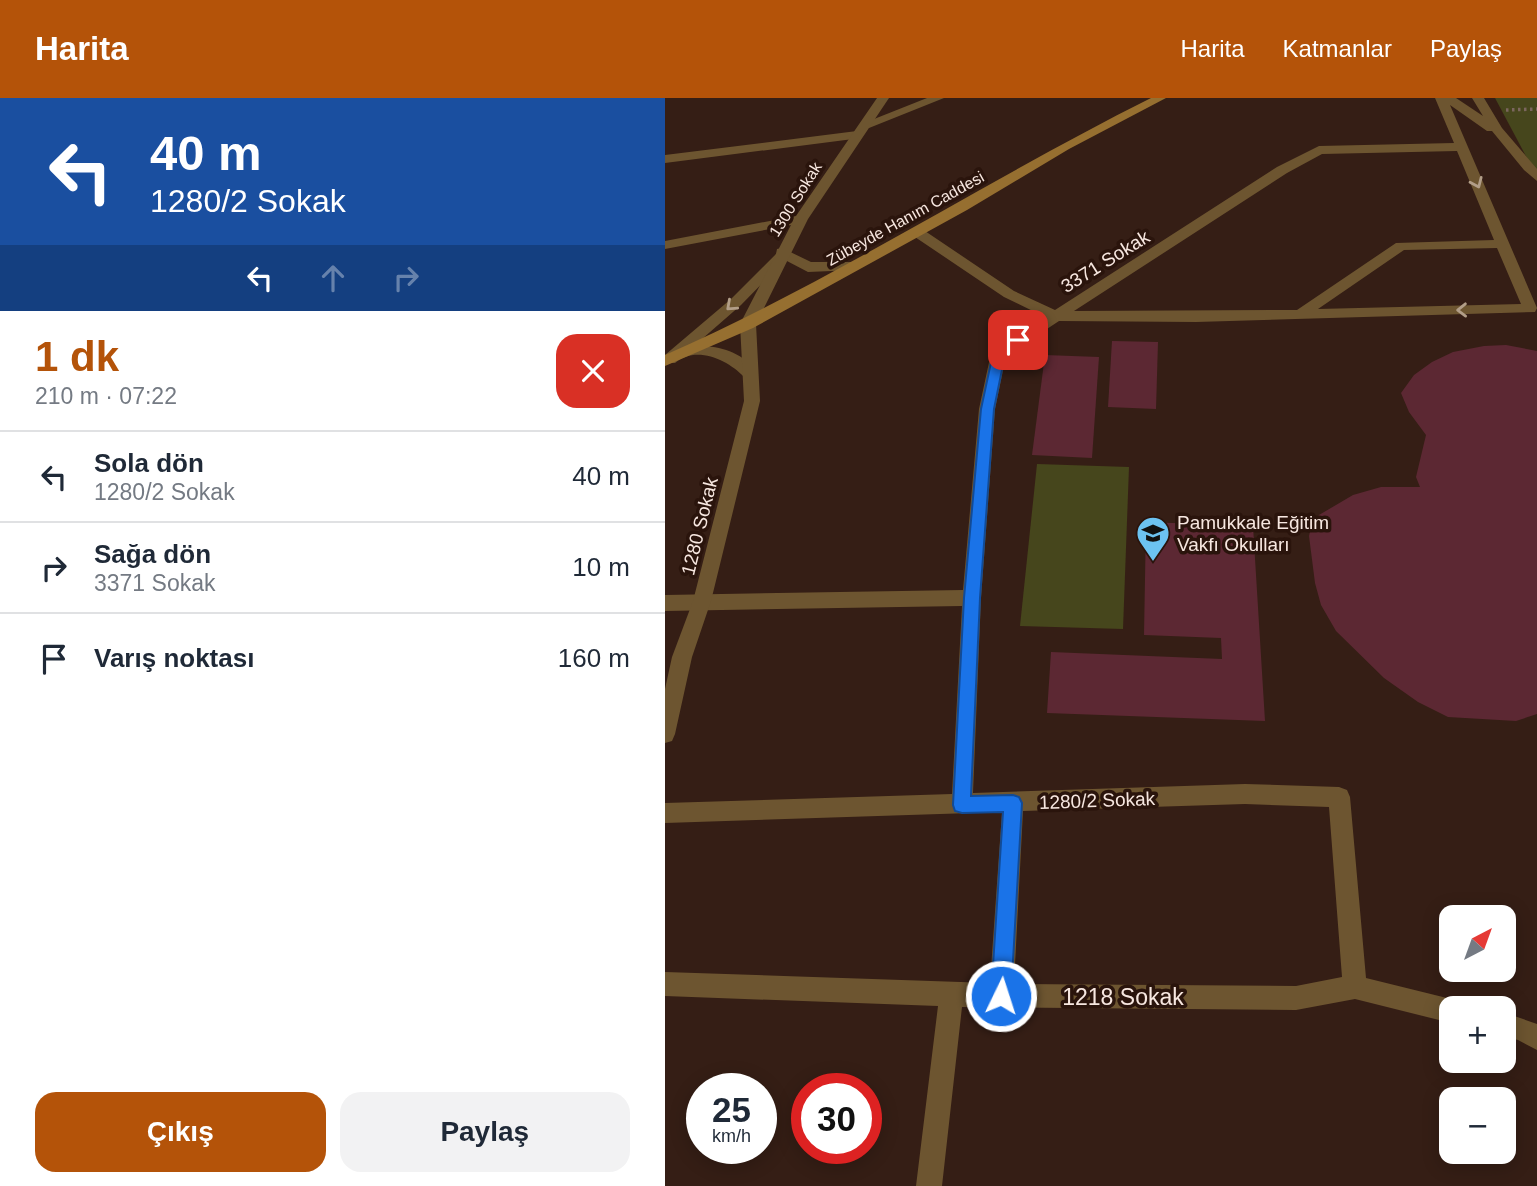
<!DOCTYPE html>
<html lang="tr">
<head>
<meta charset="utf-8">
<style>
  :root { --surface:#fff; --page:#f2f2f3; --text:#1f2937; --muted:#747a83; --line:#e0e1e3; --accent:#b45309 }
  body { margin:0; font-family:Helvetica,sans-serif; background:var(--page); color:var(--text); height:100vh; display:flex; flex-direction:column; font-size:26px; white-space:nowrap }
  * { box-sizing:border-box; margin:0 }
  p { font-size:23px; color:var(--muted) }
  .icon { flex:none; width:38px; height:38px; fill:none; stroke:currentColor; stroke-width:2; stroke-linecap:round; stroke-linejoin:round }
  .map { position:relative; flex:1; overflow:hidden }
  .details { display:flex; flex-direction:column; background:var(--surface); width:665px }
  .details>* { flex:none }
  .hud { background:#1a4fa0; color:#fff; overflow:hidden }
  .needle { width:46px; rotate:41deg }
  .buttons { position:absolute; left:774px; top:807px; display:grid; gap:14px }
  .buttons a { display:grid; place-items:center; width:77px; height:77px; border-radius:14px; background:var(--surface); box-shadow:0 4px 18px #0003; font-size:35px }
  .speed { position:absolute; left:21px; top:975px; display:flex; gap:14px; font-size:35px; font-weight:700; text-align:center }
  .speed>* { display:grid; place-content:center; width:91px; height:91px; border-radius:50%; background:var(--surface); box-shadow:0 4px 18px #0003; line-height:1 }
  .speed small { font-size:18px; font-weight:400 }
  .speed .limit { border:10px solid #d22; background:#fff; color:#111 }
  .pin { position:absolute; display:grid; place-items:center; width:60px; height:60px; color:#fff; margin:-30px; border-radius:14px; box-shadow:0 4px 10px #0006 }
  .me { position:absolute; width:77px; margin:-38px; rotate:4deg; stroke-linejoin:round; filter:drop-shadow(0 0 5px #0008) }
  .turn { display:flex; align-items:center; gap:24px; height:147px; padding:0 35px; font-size:32px }
  .turn .icon { width:91px; height:91px; stroke-width:2.5 }
  .turn b { display:block; font-size:49px; line-height:60px }
  .lanes { display:flex; align-items:center; height:66px; padding:0 35px; background:#0003; justify-content:center; gap:35px; direction:ltr }
  .lanes .off { opacity:.35 }
  .round { display:grid; place-items:center; flex:none; width:74px; height:74px; border-radius:21px; background:var(--page) }
  .overview { display:flex; align-items:center; justify-content:space-between; height:119px; padding:0 35px }
  h1 { font-size:42px; font-weight:600; line-height:52px; color:var(--accent) }
  .button { display:flex; gap:14px; margin-top:auto; padding:14px 35px }
  .button a { flex:1; height:80px; border-radius:21px; background:var(--accent); color:#fff; font-size:28px; font-weight:600; line-height:80px; text-align:center }
  .button a+a { background:var(--page); color:var(--text) }
  ul { padding:0; list-style:none }
  li { display:flex; align-items:center; gap:21px; height:91px; padding:0 35px; border-top:2px solid var(--line) }
  li div { flex:1 }
  li b { display:block; font-size:26px }
  li em { font-style:normal }
  header { display:flex; align-items:center; gap:42px; box-sizing:border-box; height:98px; padding:0 35px; background:var(--accent); color:#fff }
  header strong { font-size:33px }
  nav { display:flex; gap:38px; margin-inline-start:auto; font-size:24px }
  main { display:flex; flex:1; min-height:0 }
  .map>svg:first-child { display:block }
  .green { fill:#46461c }
  .building { fill:#5c2833 }
  .lines { fill:none; stroke-linecap:round; stroke-linejoin:round }
  .path { stroke:#7b665e; stroke-width:3.5; stroke-dasharray:2.5 3.5; stroke-linecap:butt }
  .minor { fill:#6d5530; fill-rule:evenodd }
  .tertiary { fill:#6d5530; fill-rule:evenodd }
  .secondary { fill:#966f30; fill-rule:evenodd }
  .oneway { stroke:#b29e88 }
  .route { fill:#1a73e8; stroke:#114b97; stroke-width:2 }
  .labels { text-anchor:middle; stroke-width:7; stroke-linejoin:round; paint-order:stroke }
  .far-street-label { font-size:16px; fill:#f7e7e0; stroke:#2a140c }
  .street-label { font-size:19px; fill:#f7e7e0; stroke:#2a140c }
  .poi-label { font-size:19px; fill:#f7e7e0; stroke:#2a140c; text-anchor:start }
  .near-street-label { font-size:23px; fill:#f7e7e0; stroke:#2a140c }
</style>
</head>
<body>
<header>
<strong>Harita</strong>
<nav><a>Harita</a><a>Katmanlar</a><a>Paylaş</a></nav>
</header>
<main>
<section class="details">
<div class="hud">
<div class="turn"><svg class="icon" aria-label="left" viewBox="0 0 24 24"><path d="M17 20v-9H6M10 6l-5 5 5 5"/></svg><div><b>40 m</b>1280/2 Sokak</div></div>
<div class="lanes"><svg class="icon" aria-label="left" viewBox="0 0 24 24"><path d="M17 20v-9H6M10 6l-5 5 5 5"/></svg><svg class="icon off" aria-label="ahead" viewBox="0 0 24 24"><path d="M12 20V5M6 11l6-6 6 6"/></svg><svg class="icon off" aria-label="right" viewBox="0 0 24 24"><path d="M7 20v-9h11M14 6l5 5-5 5"/></svg></div>
</div>
<div class="overview"><div><h1>1 dk</h1><p>210 m · 07:22</p></div><a class="round" style="background:#d93025;color:#fff"><svg class="icon" aria-label="close" viewBox="0 0 24 24"><path d="M6 6l12 12M18 6L6 18"/></svg></a></div>
<ul>
<li><svg class="icon" aria-label="left" viewBox="0 0 24 24"><path d="M17 20v-9H6M10 6l-5 5 5 5"/></svg><div><b>Sola dön</b><p>1280/2 Sokak</p></div><em>40 m</em></li>
<li><svg class="icon" aria-label="right" viewBox="0 0 24 24"><path d="M7 20v-9h11M14 6l5 5-5 5"/></svg><div><b>Sağa dön</b><p>3371 Sokak</p></div><em>10 m</em></li>
<li><svg class="icon" aria-label="arrive" viewBox="0 0 24 24"><path d="M6 21V4h12l-3 4 3 4H6"/></svg><div><b>Varış noktası</b></div><em>160 m</em></li>
</ul>
<div class="button"><a>Çıkış</a><a>Paylaş</a></div>
</section>
<div class="map">
<svg width="872" height="1088" viewBox="0 0 872 1088">
  <rect width="100%" height="100%" fill="#351e15"/>
  <!-- green -->
  <g class="green">
    <path d="M830 0H872V79Z"/>
    <path d="M372 366 464 369 458 531 355 528Z"/>
  </g>
  <!-- building -->
  <g class="building">
    <path d="M447 243 493 244 491 311 443 309Z"/>
    <path d="M841 247 872 253V616L851 623 783 619 753 604 719 580 671 533 656 507 650 485 644 438 647 425 654 417 688 397 716 389H755L751 379 761 337 744 314 736 295 749 277 767 264 788 254 819 248Z"/>
    <path d="M380 257 434 259 427 360 367 357Z"/>
    <path d="M481 424 588 428 600 623 382 615 386 554 557 561 556 540 479 537Z"/>
  </g>
  <g class="lines">
    <!-- path -->
    <path class="path" d="M841 12 872 11"/>
    <!-- minor -->
    <g class="minor">
      <path d="M262 0H279L204 30H196L194 27Z"/>
      <path d="M770 0H791L818 18 807 0H819L837 30 872 71V83L859 72 827 33H822L785 7 872 210 870 214 531 224 394 223 341 258 330 311 316 500 308 695 580 686 674 689 682 692 685 699 701 880 786 901 795 904 797 910H786V925L690 901 631 912 297 909 277 1088H251L273 908 0 898V874L325 885 337 714 0 725V705L287 696 297 508 0 513V497L298 492 314 311 326 255 380 219 339 199 247 137V131H257L349 193 390 212 612 69 654 48 789 45ZM792 53 829 142 731 145 632 212 409 213 622 75 657 56ZM832 150 856 206 653 211 739 152ZM580 706 664 709 677 879 631 888 349 886 358 713Z"/>
      <path d="M192 33 196 34V40L0 65V57Z"/>
      <path d="M117 150 146 164H190L197 168 190 172 143 174 120 162 76 207 29 248C54 247 73 253 91 271L93 275 91 279H79C63 262 31 247 10 265H0V257L66 201 111 156 112 151Z"/>
      <path d="M838 914 872 926V952L853 942 838 938Z"/>
    </g>
    <!-- tertiary -->
    <path class="tertiary" d="M212 0H224L143 121 91 226 95 303 46 503 27 559 10 636 7 643 0 645V591L7 559 28 503 79 303 75 226 126 127 0 151V143L131 118Z"/>
    <!-- secondary -->
    <path class="secondary" d="M486 0H501L404 51 302 112 88 230 0 268V257C168 183 322 82 486 0Z"/>
  </g>
  <!-- one-way arrows -->
  <defs><path id="oneway-chevron" d="M-2-3.5L2.5 0L-2 3.5" fill="none" stroke-width="1.6" stroke-linecap="round" stroke-linejoin="round" transform="scale(1.75)"/></defs>
  <g class="oneway">
    <use href="#oneway-chevron" transform="translate(812 85) rotate(66)"/>
    <use href="#oneway-chevron" transform="translate(66 208) rotate(138)"/>
    <use href="#oneway-chevron" transform="translate(797 212) rotate(179)"/>
  </g>
  <!-- route -->
  <path class="route" d="M353 238 359 242 340 257 329 311 315 500 306 698 348 697 354 699 357 705 346 898 343 905 336 908 329 905 326 898 338 714 297 715 290 713 288 707 299 500 316 311 328 255Z"/>
  <!-- icons -->
  <defs>
    <symbol id="school-pin" viewBox="-11 -11 22 30"><path d="M0 17L-7.5 6A9.5 9.5 0 1 1 7.5 6Z" fill="#6cc3f2" stroke="#2a140c"/><path d="M0-5L7-2L0 1L-7-2ZM-4 1L0 2.5L4 1V4Q0 6-4 4Z" fill="#111"/></symbol>
  </defs>
  <g fill-rule="evenodd">
    <use href="#school-pin" x="469" y="416" width="38" height="52"/>
  </g>
  <g class="labels">
    <!-- far-street labels -->
    <g class="far-street-label">
      <text transform="translate(130 101) rotate(-58)" y="6">1300 Sokak</text>
      <text transform="translate(240 120) rotate(-29)" y="6">Zübeyde Hanım Caddesi</text>
    </g>
    <!-- street labels -->
    <g class="street-label">
      <text transform="translate(440 163) rotate(-32)" y="7">3371 Sokak</text>
      <text transform="translate(34 428) rotate(-76)" y="7">1280 Sokak</text>
      <text transform="translate(432 702) rotate(-2)" y="7">1280/2 Sokak</text>
    </g>
    <!-- poi labels -->
    <g class="poi-label">
      <text x="512" y="431">Pamukkale Eğitim<tspan x="512" dy="22">Vakfı Okulları</tspan></text>
    </g>
    <!-- near-street labels -->
    <g class="near-street-label">
      <text x="458" y="907">1218 Sokak</text>
    </g>
  </g>
</svg>
<div class="buttons">
<a><svg class="needle" viewBox="-14 -14 28 28"><path d="M0-13l5 13h-10z" fill="#e53935"/><path d="M0 13l5-13h-10z" fill="#747a83"/></svg></a>
<a>+</a>
<a>−</a>
</div>
<div class="speed"><div>25<small>km/h</small></div><div class="limit">30</div></div>
<div class="pin" style="left:353px;top:242px;background:#d93025"><svg class="icon" aria-label="arrive" viewBox="0 0 24 24"><path d="M6 21V4h12l-3 4 3 4H6"/></svg></div>
<svg class="me" style="left:336px;top:898px" viewBox="-20 -20 40 40"><circle r="17" fill="#1a73e8" stroke="#fff" stroke-width="3"/><path d="M0-11L8 9 0 5-8 9z" fill="#fff"/></svg>
</div>
</main>
</body>
</html>
